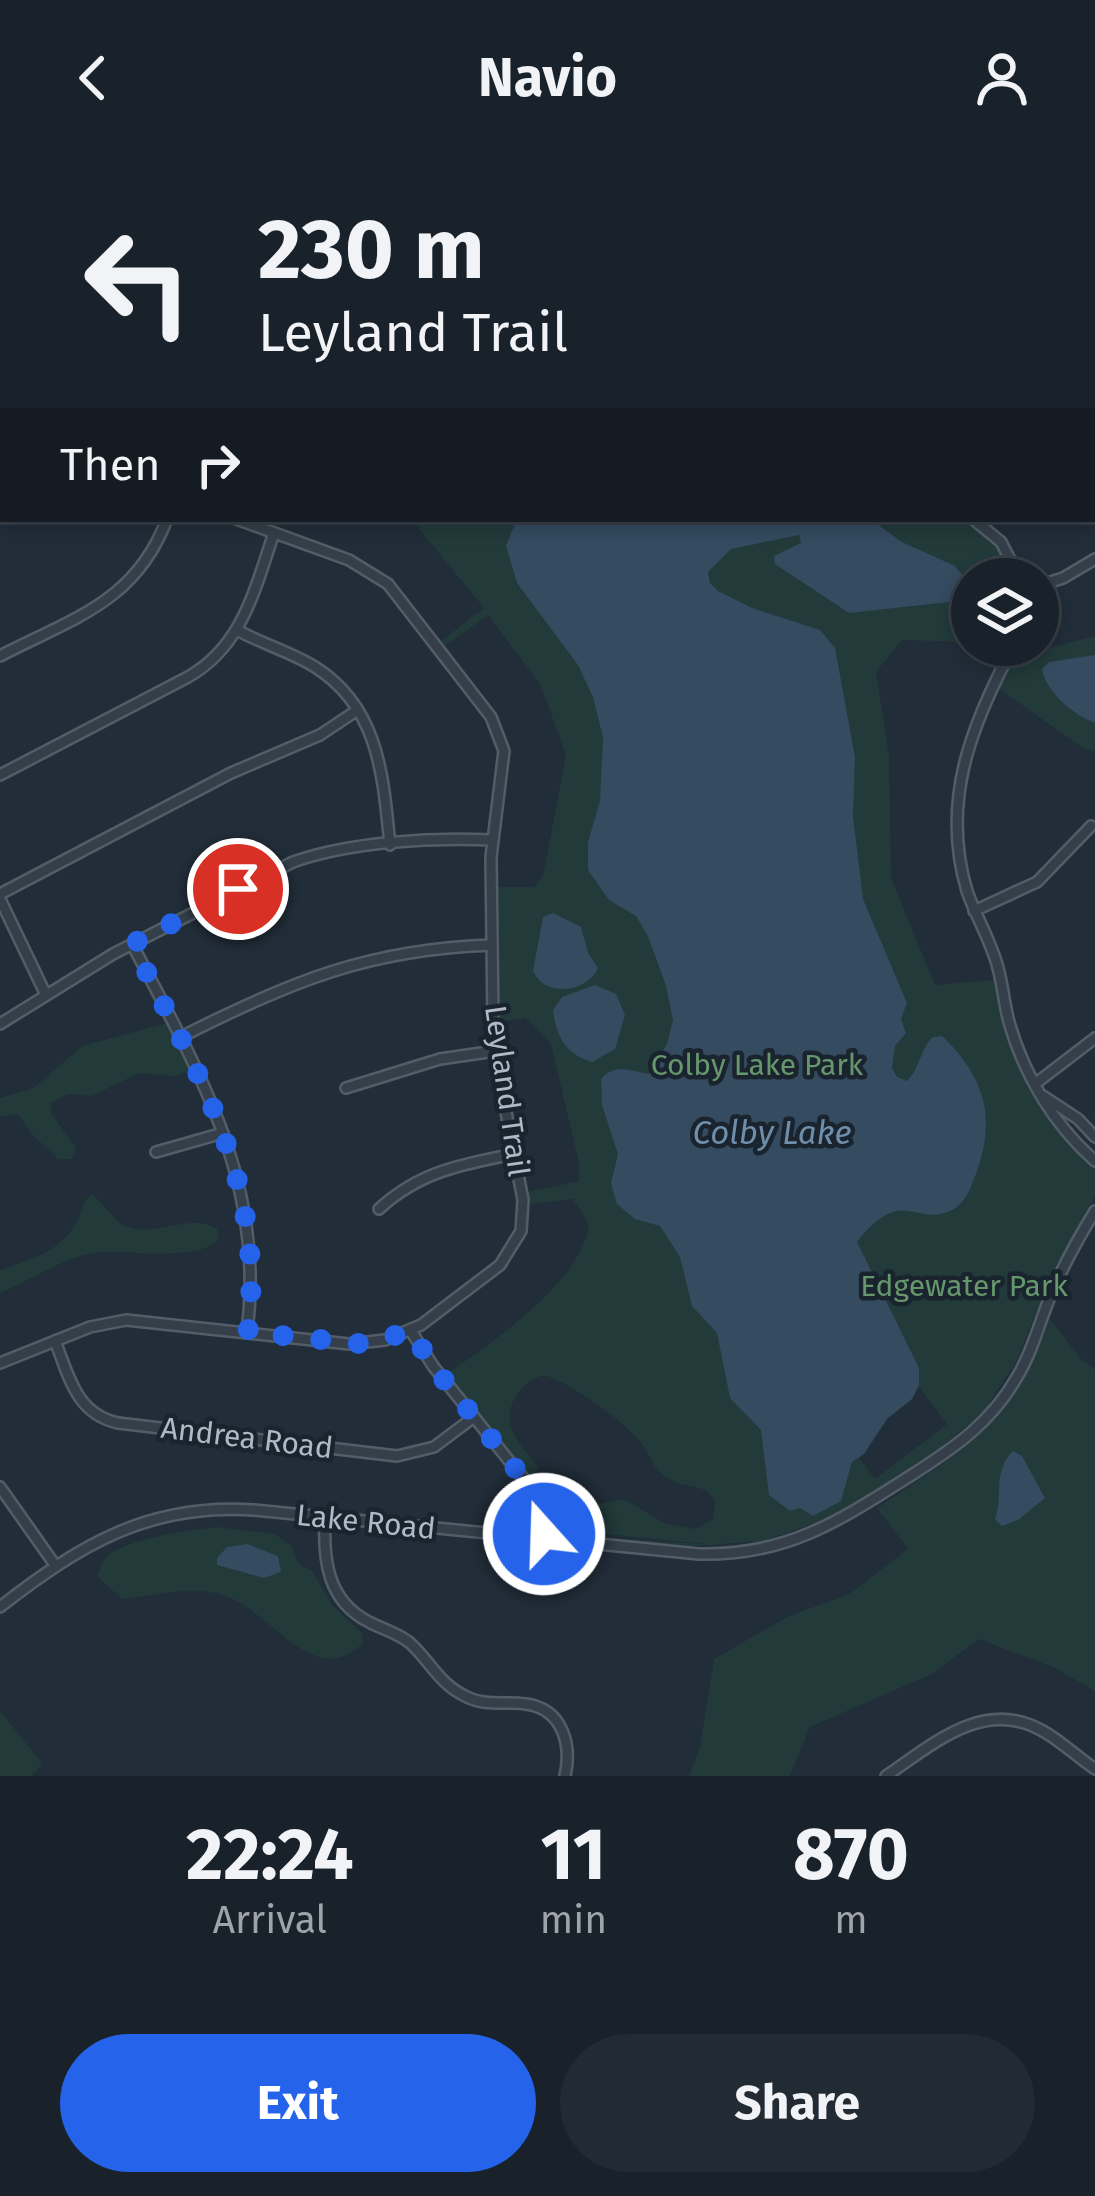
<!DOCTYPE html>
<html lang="en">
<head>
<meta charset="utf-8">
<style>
  :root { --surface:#19222b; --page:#222a33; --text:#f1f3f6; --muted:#9fa4a9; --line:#373f47; --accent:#2563eb }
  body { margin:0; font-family:"Fira Sans",sans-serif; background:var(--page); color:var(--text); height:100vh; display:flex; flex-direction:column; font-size:45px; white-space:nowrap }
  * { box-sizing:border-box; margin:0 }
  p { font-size:39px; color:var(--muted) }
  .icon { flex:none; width:66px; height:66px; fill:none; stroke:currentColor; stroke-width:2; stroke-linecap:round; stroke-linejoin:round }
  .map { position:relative; height:1620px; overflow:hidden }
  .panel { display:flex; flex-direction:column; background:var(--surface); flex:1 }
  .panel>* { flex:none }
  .banner { position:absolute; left:0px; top:0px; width:1095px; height:366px; box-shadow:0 6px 18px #0003,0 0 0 3px var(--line); background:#19222b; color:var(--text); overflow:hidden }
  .tools { position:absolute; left:951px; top:402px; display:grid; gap:24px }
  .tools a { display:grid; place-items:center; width:108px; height:108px; border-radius:50%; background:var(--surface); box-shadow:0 6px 18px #0003,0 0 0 3px var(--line); font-size:60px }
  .pin { position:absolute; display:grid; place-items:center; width:102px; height:102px; color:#fff; margin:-51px; border:6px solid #fff; border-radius:50%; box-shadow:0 3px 12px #0007 }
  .me { position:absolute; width:132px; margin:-66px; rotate:340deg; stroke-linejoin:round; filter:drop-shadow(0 0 9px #0008) }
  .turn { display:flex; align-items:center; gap:42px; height:252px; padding:0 60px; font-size:54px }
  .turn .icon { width:156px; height:156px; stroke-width:2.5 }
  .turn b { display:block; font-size:84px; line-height:102px }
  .then { display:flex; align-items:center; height:114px; padding:0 60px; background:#0003; gap:24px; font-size:45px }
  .eta { display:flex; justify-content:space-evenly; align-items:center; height:204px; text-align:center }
  .eta b { font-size:72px; font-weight:700; line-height:84px }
  .primary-button { display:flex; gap:24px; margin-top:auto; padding:24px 60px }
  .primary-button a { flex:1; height:138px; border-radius:72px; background:var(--accent); color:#fff; font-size:48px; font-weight:700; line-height:138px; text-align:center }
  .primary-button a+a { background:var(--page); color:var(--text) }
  header { display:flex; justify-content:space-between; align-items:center; height:156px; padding:0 60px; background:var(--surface); font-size:54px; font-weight:700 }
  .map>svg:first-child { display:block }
  .green { fill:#223a3a; fill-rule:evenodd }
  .water { fill:#344b60 }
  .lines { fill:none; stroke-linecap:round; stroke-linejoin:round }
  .minor-casing { stroke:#525d67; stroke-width:14 }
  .major-casing { stroke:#3d4853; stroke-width:16 }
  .minor { stroke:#343f49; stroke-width:9 }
  .major { stroke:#525e69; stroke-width:12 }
  .route { stroke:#2563eb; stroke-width:21; stroke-dasharray:0 37.8 }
  .labels { text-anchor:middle; stroke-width:9; stroke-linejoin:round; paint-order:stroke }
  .park-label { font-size:30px; fill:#66966c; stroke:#1a242e }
  .street-label { font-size:30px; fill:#afbac6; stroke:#1a242e }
  .water-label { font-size:33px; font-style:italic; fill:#6f8eaa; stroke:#1a242e }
</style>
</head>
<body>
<header><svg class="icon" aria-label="back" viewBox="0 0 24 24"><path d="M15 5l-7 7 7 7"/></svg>Navio<svg class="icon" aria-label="person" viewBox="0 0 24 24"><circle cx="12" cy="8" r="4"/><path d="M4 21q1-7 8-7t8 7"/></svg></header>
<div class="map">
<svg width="1095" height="1620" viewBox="0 0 1095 1620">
  <rect width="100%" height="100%" fill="#212d39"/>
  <!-- green -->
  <g class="green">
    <path d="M411 363H959C986 378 1003 394 1014 423H972V489H1008L1000 504 967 486 902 484 876 516 889 601 891 722 935 829 995 824C1009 901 1037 959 1095 1011V1040L1054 1113 1016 1206 984 1255 942 1291 834 1360 765 1385 691 1390 577 1380 715 1389 575 1375 570 1362 577 1352 624 1343 666 1368 696 1373 713 1363 715 1344C703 1325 682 1334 666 1321 651 1311 649 1295 638 1283 619 1262 571 1227 544 1219 519 1226 500 1255 515 1280 521 1292 531 1301 538 1312L533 1326 446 1218C490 1189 584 1123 589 1068L573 1043 529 1048 527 1036 579 1025V1007L551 888 525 862 499 866 496 731H534L543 720 566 600 541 529 488 459 445 490 441 485 484 452ZM919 1231 947 1268 875 1323 859 1301 887 1263 912 1243Z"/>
    <path d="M1095 480V595L1083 592 998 532 1020 489H1038V482L1050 492Z"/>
    <path d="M167 867 192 915 173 920 139 917 92 940 68 938 51 947V957L76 992 72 1003H58L31 977 18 958 0 961V942L34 932 82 890Z"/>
    <path d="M91 1039C105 1046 113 1066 128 1071 157 1081 190 1056 217 1073L219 1083C200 1105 136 1095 107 1096 69 1097 35 1122 0 1137V1114C30 1104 61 1096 77 1065 82 1054 81 1047 91 1039Z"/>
    <path d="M1050 1163 1082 1204 1095 1213V1535L1055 1512 979 1483 930 1519 810 1571 790 1620H689L700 1591 714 1503 789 1460 849 1438 908 1393 877 1352C967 1291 1011 1271 1050 1163Z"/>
    <path d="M216 1371 275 1378 291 1390 298 1407 312 1415 333 1450 362 1477 363 1487C315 1536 270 1455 226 1440 190 1428 158 1440 122 1443L97 1420C100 1414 101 1408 105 1403 121 1383 191 1374 216 1371Z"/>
    <path d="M0 1555 42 1607 32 1620H0Z"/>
  </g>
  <!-- water -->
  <g class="water">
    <path d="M517 363H870L902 386 955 410 970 429 967 444 849 457 775 408 774 400 801 387 799 379 731 393 708 416 710 427 718 435 752 452 820 474 835 492 855 601 853 660 863 743 907 847 901 863 906 877 895 890 892 912 897 921 907 925C920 912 920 893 933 881L942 880C987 923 997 965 974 1023 970 1034 965 1046 954 1053 916 1074 904 1026 857 1086L919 1212V1229L912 1243 887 1263 864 1298 852 1306 841 1345 813 1360 800 1352 790 1355 769 1339 761 1274 730 1242 717 1177 692 1150 680 1101 660 1070 635 1063 617 1048 611 1027 618 998 602 949 601 923C615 907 632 915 649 918L667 888 673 864 666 830 648 780 636 760 609 744 588 714V686L600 645 603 582 593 541 578 509 517 427 506 390Z"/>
    <path d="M1095 499V567C1073 559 1046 536 1042 513L1049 506Z"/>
    <path d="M553 757 581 771 588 797 598 812C587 837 545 842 533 815L543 761Z"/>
    <path d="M595 829 616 838 625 859 615 893 592 906C566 899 556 880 553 854L562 841Z"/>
    <path d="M1013 1295 1022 1300 1045 1342 1018 1364 1002 1370 995 1363C1004 1338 992 1316 1013 1295Z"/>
    <path d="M247 1388 278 1400 281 1416 264 1422 217 1409V1402L227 1391Z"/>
  </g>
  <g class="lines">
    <defs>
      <g id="minor">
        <path d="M118 0 120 3"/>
        <path d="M241 0 242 3"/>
        <path d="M643 0 644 3"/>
        <path d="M0 33 3 36"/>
        <path d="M0 192H3"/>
        <path d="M0 281 3 282"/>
        <path d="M0 354 3 346"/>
        <path d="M973 363 1001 386 1020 423"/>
        <path d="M1038 430 1063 422 1095 403"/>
        <path d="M237 474C262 488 291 496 315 511 380 552 383 622 390 689"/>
        <path d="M1014 489C972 567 940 645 967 735 976 761 991 785 998 812 1003 830 1004 848 1009 866 1024 919 1054 969 1095 1005"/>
        <path d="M0 500C73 462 136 446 167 363"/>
        <path d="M0 619 188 521C243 490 255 432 274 377"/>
        <path d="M0 738 231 617 320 579 356 555"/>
        <path d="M0 743 46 839"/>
        <path d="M974 755 1037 726 1091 670"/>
        <path d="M132 788C199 916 266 1027 247 1176"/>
        <path d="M0 868 113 798 293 706C349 686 432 681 492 684"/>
        <path d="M181 881C289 826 369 793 492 789"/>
        <path d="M1035 928 1095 882"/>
        <path d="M346 932 440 903 495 895"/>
        <path d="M1043 940 1078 963 1095 981"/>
        <path d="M156 996 223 977"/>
        <path d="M379 1053C419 1016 462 1008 514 998"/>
        <path d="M411 1175 433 1210 535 1337 543 1357V1384"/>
        <path d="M55 1185C69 1220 76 1258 118 1267L397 1300 434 1291 474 1261"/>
        <path d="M0 1207 90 1171 126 1164 349 1188 385 1184 421 1169 500 1109 521 1075 523 1044 498 915 493 866 491 701 504 595 491 561 388 428 349 404 236 363"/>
        <path d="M0 1331 55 1409"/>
        <path d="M325 1362C323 1403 327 1445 369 1466 382 1473 398 1477 410 1487 429 1504 439 1527 463 1539 484 1551 504 1545 526 1548 563 1553 572 1589 565 1620"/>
        <path d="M0 1451C80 1389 148 1347 254 1354L699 1398C787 1400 839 1365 910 1320 954 1292 991 1267 1017 1221 1033 1195 1040 1164 1052 1136 1064 1108 1079 1081 1095 1055"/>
        <path d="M886 1620C932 1589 983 1542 1041 1574 1060 1584 1077 1601 1095 1613"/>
      </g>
      <g id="major">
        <path d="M921 0 923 3"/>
        <path d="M939 0 942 3"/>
        <path d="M1092 196 1095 200"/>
        <path d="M1092 220 1095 224"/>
      </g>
    </defs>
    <!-- minor casing -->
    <use href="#minor" class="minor-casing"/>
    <!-- major casing -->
    <use href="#major" class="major-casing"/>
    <!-- minor -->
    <use href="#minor" class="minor"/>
    <!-- major -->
    <use href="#major" class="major"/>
  </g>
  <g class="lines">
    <!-- route -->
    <path class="route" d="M238 733 132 788C198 916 266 1027 248 1176L364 1188 411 1175 433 1210 535 1337 543 1357 544 1378"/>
  </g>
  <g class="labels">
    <!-- park labels -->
    <g class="park-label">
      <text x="757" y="919">Colby Lake Park</text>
      <text x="964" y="1140">Edgewater Park</text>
    </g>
    <!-- street labels -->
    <g class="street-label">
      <text transform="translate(507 935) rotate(82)" y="10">Leyland Trail</text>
      <text transform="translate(247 1282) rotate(7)" y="10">Andrea Road</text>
      <text transform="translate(366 1366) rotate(6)" y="10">Lake Road</text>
    </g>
    <!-- water labels -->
    <g class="water-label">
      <text x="772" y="988">Colby Lake</text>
    </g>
  </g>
</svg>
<div class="tools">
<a><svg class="icon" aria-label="layers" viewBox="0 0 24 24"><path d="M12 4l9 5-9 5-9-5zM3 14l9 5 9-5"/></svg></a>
</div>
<div class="pin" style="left:238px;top:733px;background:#d93025"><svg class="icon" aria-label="arrive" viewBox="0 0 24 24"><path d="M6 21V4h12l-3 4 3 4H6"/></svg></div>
<svg class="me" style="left:544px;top:1378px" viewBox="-20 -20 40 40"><circle r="17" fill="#2563eb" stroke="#fff" stroke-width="3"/><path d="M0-11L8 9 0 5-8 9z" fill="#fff"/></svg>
<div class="banner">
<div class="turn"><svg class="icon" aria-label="left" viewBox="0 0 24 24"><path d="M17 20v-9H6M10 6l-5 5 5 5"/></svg><div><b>230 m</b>Leyland Trail</div></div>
<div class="then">Then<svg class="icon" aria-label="right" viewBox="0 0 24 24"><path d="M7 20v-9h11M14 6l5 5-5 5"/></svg></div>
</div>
</div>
<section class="panel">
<div class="eta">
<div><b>22:24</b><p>Arrival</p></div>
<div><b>11</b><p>min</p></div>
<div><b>870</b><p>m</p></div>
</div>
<div class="primary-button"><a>Exit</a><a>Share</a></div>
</section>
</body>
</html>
